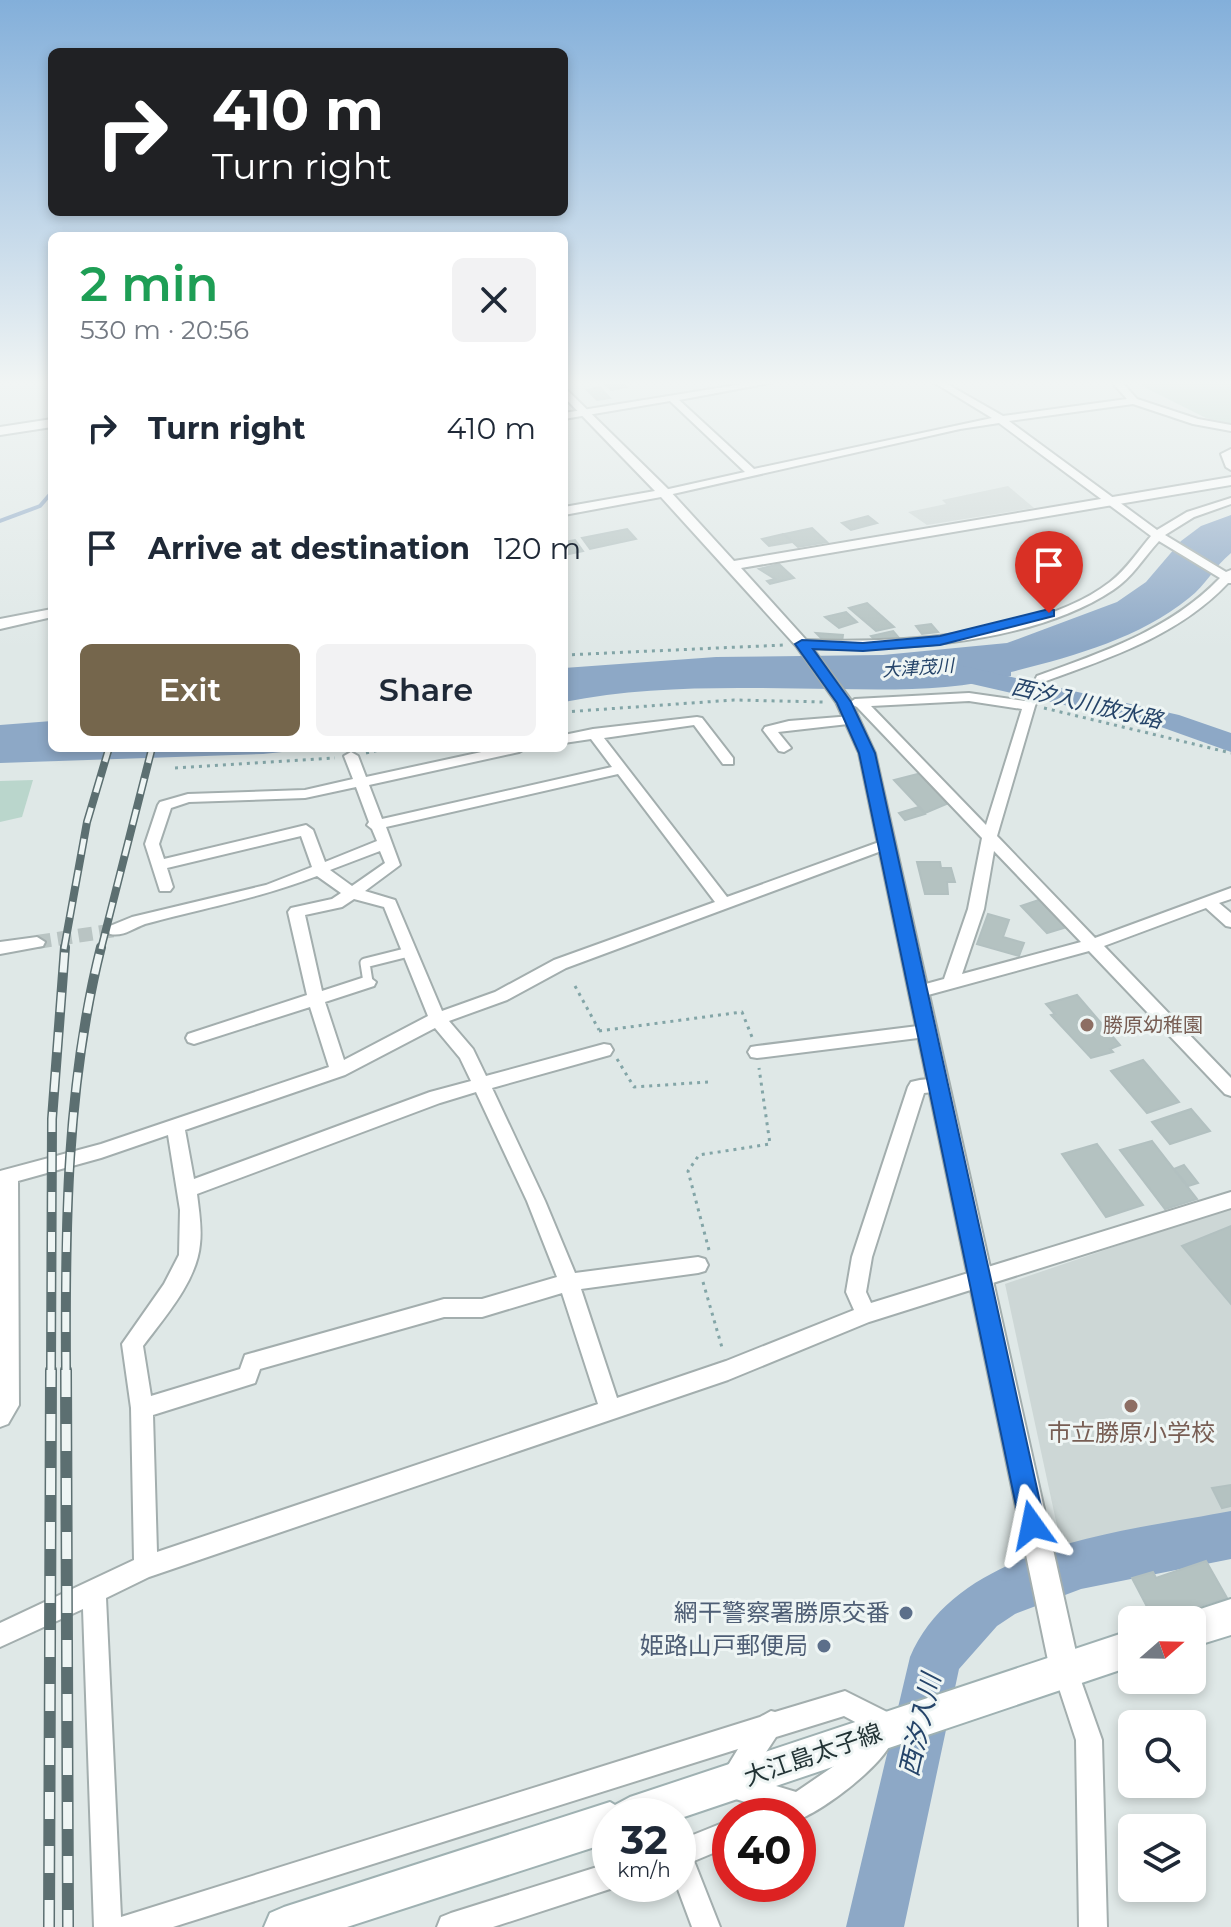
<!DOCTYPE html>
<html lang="en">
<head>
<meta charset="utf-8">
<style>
  :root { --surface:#fff; --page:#f2f2f3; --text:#1f2937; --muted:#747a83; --accent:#75664c }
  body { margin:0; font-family:Montserrat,"Noto Sans JP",sans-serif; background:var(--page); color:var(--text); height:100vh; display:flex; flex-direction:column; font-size:30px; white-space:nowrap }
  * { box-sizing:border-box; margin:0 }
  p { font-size:26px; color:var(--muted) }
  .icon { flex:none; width:44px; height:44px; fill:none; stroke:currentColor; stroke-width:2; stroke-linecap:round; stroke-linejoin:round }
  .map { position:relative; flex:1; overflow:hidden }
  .drawer { position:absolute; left:48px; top:232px; width:520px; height:520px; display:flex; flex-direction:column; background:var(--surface); border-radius:12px; box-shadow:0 4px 12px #0003 }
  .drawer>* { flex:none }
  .banner { position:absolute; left:48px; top:48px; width:520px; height:168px; border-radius:12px; box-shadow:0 4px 12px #0003; background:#202124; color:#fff; overflow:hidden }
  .needle { width:52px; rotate:70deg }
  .controls { position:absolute; left:1118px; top:1606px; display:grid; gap:16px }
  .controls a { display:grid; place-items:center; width:88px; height:88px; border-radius:12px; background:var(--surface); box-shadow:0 4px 12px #0003; font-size:40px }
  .speed { position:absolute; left:592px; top:1798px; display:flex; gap:16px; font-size:40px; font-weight:700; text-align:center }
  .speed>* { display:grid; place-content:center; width:104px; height:104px; border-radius:50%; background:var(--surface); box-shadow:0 4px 12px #0003; line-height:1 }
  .speed small { font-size:20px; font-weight:400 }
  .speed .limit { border:12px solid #d22; background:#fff; color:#111 }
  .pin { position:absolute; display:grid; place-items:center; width:68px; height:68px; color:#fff; margin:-82px -34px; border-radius:50% 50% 50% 0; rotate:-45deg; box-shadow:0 0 8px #0007 }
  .pin .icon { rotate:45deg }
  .me { position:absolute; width:88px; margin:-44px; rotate:348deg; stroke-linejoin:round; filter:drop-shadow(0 0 6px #0008) }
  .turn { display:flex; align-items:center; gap:28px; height:168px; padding:0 32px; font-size:36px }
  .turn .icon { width:104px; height:104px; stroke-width:2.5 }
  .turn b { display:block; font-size:56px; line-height:68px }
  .round { display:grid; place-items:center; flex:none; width:84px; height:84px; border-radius:12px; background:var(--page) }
  .overview { display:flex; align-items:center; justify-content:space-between; height:136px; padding:0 32px }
  h1 { font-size:48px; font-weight:600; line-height:60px; color:#1e9e55 }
  .button { display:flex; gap:16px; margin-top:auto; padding:16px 32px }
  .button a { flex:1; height:92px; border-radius:12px; background:var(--accent); color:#fff; font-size:32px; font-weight:600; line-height:92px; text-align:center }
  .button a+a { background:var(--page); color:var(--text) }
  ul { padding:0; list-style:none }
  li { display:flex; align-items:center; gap:24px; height:120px; padding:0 32px }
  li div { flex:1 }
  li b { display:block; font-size:30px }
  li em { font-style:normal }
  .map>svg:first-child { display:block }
  .built { fill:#cdd7d6 }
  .green { fill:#bad6cc }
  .water { fill:#8da8c6 }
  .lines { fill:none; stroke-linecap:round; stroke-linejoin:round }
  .stream { stroke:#8da8c6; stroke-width:4 }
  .river { fill:#8da8c6; fill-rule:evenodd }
  .building { fill:#b4c2c1; stroke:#b2c0c0; stroke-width:2 }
  .minor-tunnel { stroke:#b9c4c3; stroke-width:14; stroke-dasharray:14 7; stroke-linecap:butt }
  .service-casing { stroke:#a3aeae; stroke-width:13 }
  .minor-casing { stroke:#a3aeae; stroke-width:4 }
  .tertiary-casing { stroke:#a3aeae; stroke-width:4 }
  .secondary-casing { stroke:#9fb1b2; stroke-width:4 }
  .path { stroke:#83a5a7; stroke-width:3; stroke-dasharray:3 5; stroke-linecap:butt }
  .service { stroke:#fff; stroke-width:9 }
  .minor { fill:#fff; fill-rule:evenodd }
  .tertiary { fill:#fff; fill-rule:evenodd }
  .secondary { fill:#fff; fill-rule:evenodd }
  .rail-far2-casing { stroke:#5c6f71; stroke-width:8 }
  .rail-far1-casing { stroke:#5c6f71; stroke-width:10 }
  .rail-casing { stroke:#5c6f71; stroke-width:12 }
  .rail-far2 { stroke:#eef5f4; stroke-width:5; stroke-dasharray:16; stroke-linecap:butt }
  .rail-far1 { stroke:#eef5f4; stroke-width:7; stroke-dasharray:20; stroke-linecap:butt }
  .rail { stroke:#eef5f4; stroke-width:9; stroke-dasharray:27; stroke-linecap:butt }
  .route { fill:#1a73e8; stroke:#114b97; stroke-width:2 }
  .education-dot { fill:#8d6e63; stroke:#eef5f4; stroke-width:3 }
  .service-dot { fill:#5c6f8a; stroke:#eef5f4; stroke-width:3 }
  .labels { text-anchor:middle; stroke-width:6; stroke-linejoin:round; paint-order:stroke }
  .far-water-label { font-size:18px; font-style:italic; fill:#254469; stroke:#eef5f4 }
  .education-label { font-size:20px; fill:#785e54; stroke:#eef5f4; text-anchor:start }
  .water-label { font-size:22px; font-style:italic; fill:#254469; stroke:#eef5f4 }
  .near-education-label { font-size:24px; fill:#785e54; stroke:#eef5f4 }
  .near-service-label { font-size:24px; fill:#4e5e75; stroke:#eef5f4; text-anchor:end }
  .near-street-label { font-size:24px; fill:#223335; stroke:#eef5f4 }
  .near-water-label { font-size:26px; font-style:italic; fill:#254469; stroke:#eef5f4 }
</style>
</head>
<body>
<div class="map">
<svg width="1231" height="1927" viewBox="0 0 1231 1927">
  <rect width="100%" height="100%" fill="#dfe8e7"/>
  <!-- built -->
  <g class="built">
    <path d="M1008 486 1034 508 927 525 908 512 946 504 942 500Z"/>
    <path d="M1231 1207V1528L1065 1563 1005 1284Z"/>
  </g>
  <!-- green -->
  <g class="green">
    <path d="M1144 380H1231V424L1206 418 1142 386Z"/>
    <path d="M33 780 22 817 0 822V781Z"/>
  </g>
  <!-- water -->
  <g class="water">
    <path d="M1231 515V553C1214 567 1206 585 1189 598 1138 639 1074 656 1011 672V676C954 691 893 690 834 689 745 688 651 684 564 702V668L716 657 883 655 1007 643 1117 602 1146 582 1181 541 1201 526Z"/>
    <path d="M52 721V748H320L263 754 0 763V725Z"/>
  </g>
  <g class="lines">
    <!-- stream -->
    <path class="stream" d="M0 521 40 506 52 492"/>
    <!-- river -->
    <g class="river">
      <path d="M946 662 1179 715 1231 733V752L1161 727 937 676 933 670 937 664Z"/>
      <path d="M1231 1511V1559L1081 1589 1015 1614 997 1626 959 1669 904 1927H846L910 1657C957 1545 1127 1531 1231 1511Z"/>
    </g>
  </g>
  <!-- building -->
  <g class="building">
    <path d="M601 380H619L626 387 611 390Z"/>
    <path d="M599 387 610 398 597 400 587 390Z"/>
    <path d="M868 516 877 523 851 530 842 523Z"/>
    <path d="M812 528 827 542 798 547 784 534Z"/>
    <path d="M627 529 636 539 590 549 582 538Z"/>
    <path d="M783 534 792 542 769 546 762 539Z"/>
    <path d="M575 540 583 551 564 555V542Z"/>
    <path d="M779 564 794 578 770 584 767 581 775 579 759 569Z"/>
    <path d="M867 603 894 627 876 631 849 608Z"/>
    <path d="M846 612 857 622 839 628 825 617Z"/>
    <path d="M931 624 938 632 922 634 916 626Z"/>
    <path d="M893 631 899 638 876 641 871 636Z"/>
    <path d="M816 633 843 635 842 642 823 640Z"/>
    <path d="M921 773 949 803 925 813 894 780Z"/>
    <path d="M919 807 925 814 905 820 899 813Z"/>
    <path d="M917 862H940L941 868H951L955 882H947L948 894H925Z"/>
    <path d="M1042 899 1067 927 1047 933 1021 906Z"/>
    <path d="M988 914 1009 920 1003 937 1024 943 1019 956 977 944Z"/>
    <path d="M1077 995 1120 1045 1110 1049 1113 1052 1091 1058 1051 1015 1055 1014 1046 1004Z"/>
    <path d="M1143 1060 1179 1102 1147 1113 1111 1071Z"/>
    <path d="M1191 1109 1210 1131 1170 1144 1152 1122Z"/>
    <path d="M1152 1141 1197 1199 1165 1209 1120 1150Z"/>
    <path d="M1097 1144 1143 1205 1106 1217 1062 1154Z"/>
    <path d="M1184 1165 1198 1183 1188 1186 1174 1169Z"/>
    <path d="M1231 1226V1304L1182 1246Z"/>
    <path d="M1231 1485V1506L1222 1508 1212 1488Z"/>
    <path d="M1206 1561 1227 1598 1154 1620 1132 1578 1153 1572 1156 1578Z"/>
  </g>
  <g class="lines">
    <!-- minor-tunnel -->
    <path class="minor-tunnel" d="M37 942 116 930"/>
    <defs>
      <path id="service" d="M368 982 365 963 409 952"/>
      <g id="minor">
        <path d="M767 380H786L679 400 754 469 992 418 930 380H940L1003 416 1127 399 1110 380H1120L1137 399 1198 419 1231 425V431L1193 424 1133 404 1009 421 1157 530 1187 512 1231 498V504L1194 517 1165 535 1226 572 1231 570V583H1228C1179 635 1112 657 1046 681L1035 706 997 836 1095 938 1231 888V899L1219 903 1231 913V927L1226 926 1206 908 1104 946 1231 1078V1096L1225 1094 1089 951 917 998 911 996 909 992 911 988 944 979 968 909 982 838 857 707 849 703 855 699 969 693 1025 701 1037 676C1103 652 1170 630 1220 578L1159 541C1144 557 1132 578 1113 590 1044 636 940 647 859 649 839 649 817 650 798 647L796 644 802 640C891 643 1038 638 1110 582 1127 569 1138 551 1151 536L999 423 960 429 664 496 659 493 660 491 745 472 670 401 564 419V413ZM969 701 1022 709 986 825 871 706ZM994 851 1081 942 962 974 984 909Z"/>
        <path d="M1231 449V470L1226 467 1221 454Z"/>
        <path d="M852 716 857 717V723L778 732 791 748 784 752 779 751 763 730 765 727 789 721Z"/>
        <path d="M697 717 702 718 733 758V764H723L694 725 604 738 727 897 882 841H892L894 844 892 847 566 968 507 1000 449 1021 473 1049 486 1076 604 1044 610 1045 613 1050 610 1055 492 1088 545 1201 575 1273 698 1257 705 1259 708 1265 705 1271 698 1273 581 1289 617 1398 726 1361 854 1310 846 1292 852 1257 908 1087 911 1082C921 1079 933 1078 943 1081L946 1086 943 1091 924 1093 872 1257 866 1292 871 1303 1231 1192V1208L869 1322 728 1380 149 1577 106 1598 121 1917 760 1717 771 1711 775 1712 845 1691 897 1717 900 1726 897 1735 890 1738 892 1741C881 1767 826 1808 800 1819L798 1816H761L764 1808 720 1794 716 1785 738 1749 173 1927H94L83 1609 0 1647V1623L134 1560 131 1408 122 1344 164 1284 179 1255 180 1210 168 1135 101 1158 18 1181 19 1405 8 1424 0 1427V1171L101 1144 329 1067 310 1007 194 1044 188 1042 186 1038 188 1034 307 995 288 912 291 908 332 899 341 893 317 876C261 898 203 908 145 924 134 928 123 937 110 934L108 930 110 926 132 917 266 885 312 867 301 836 167 868 173 887 170 891H160L145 844 158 805 160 802 188 794 305 790 353 779 344 756 351 752 358 756 366 777 500 748H526L519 752 369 785 382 819 612 767 591 739 564 743V735L593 729ZM618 774 715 902 554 960 495 992 442 1011 395 900 365 891 400 865 386 827ZM356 787 369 822 367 825 372 829 377 841 325 862 313 830 306 825 164 859 159 844 171 808 189 802 305 798ZM380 851 385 863 352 886 330 870ZM354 899 384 907 428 1016 344 1060 325 1002 374 986 376 982 368 976 322 991 305 915 342 907ZM435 1028 460 1058 471 1081 430 1092 194 1179 185 1130 345 1075ZM476 1092 527 1201 557 1277 482 1299H444L252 1353 245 1355 240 1369 151 1396 143 1346C164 1318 197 1281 200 1244 202 1228 199 1211 197 1194L440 1103ZM562 1293 598 1404 157 1552 153 1415 255 1383 260 1369 444 1317H482ZM844 1716 872 1731 834 1766 796 1792 749 1778 776 1737Z"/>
        <path d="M37 937 45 942 43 946 0 954V942Z"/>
        <path d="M926 1025 932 1027 934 1031 932 1035 926 1037 757 1058 751 1057 748 1052 751 1047 757 1046Z"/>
        <path d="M1065 1658 1074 1661 1102 1740 1107 1927H1079L1076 1740 1053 1670 1056 1661Z"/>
        <path d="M730 1820V1846L694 1861 720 1927H692L676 1884 678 1841Z"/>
        <path d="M610 1863V1884H620L610 1889 493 1927H437L441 1917 451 1913Z"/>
      </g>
      <g id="tertiary">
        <path d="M564 387 669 490 734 561 1231 477V485L741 568 807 641 850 699 875 753 1080 1670 1076 1681 1065 1685 1054 1681 1050 1670 859 753 836 702 797 647 661 497 564 515V507L655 491 564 397Z"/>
        <path d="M52 419V427L0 435V427Z"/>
        <path d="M52 609V617L0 629V619Z"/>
      </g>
      <g id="secondary">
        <path d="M1231 1599V1635L1192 1647V1620H1178L1179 1616Z"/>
        <path d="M1132 1630V1666L678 1819V1816H610V1842L347 1927H264L270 1913 284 1907 610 1802 615 1805 630 1797Z"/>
      </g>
    </defs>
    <!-- service casing -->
    <use href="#service" class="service-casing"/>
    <!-- minor casing -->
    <use href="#minor" class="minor-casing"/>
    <!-- tertiary casing -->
    <use href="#tertiary" class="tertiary-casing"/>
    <!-- secondary casing -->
    <use href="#secondary" class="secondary-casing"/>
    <!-- path -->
    <g class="path">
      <path d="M564 655 784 645"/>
      <path d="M1044 708 1231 753"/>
      <path d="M564 712 734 700 824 702"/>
      <path d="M366 753 388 748"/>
      <path d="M175 768 335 758"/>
      <path d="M575 986 599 1030"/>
      <path d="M599 1031 742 1012 752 1037"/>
      <path d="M617 1059 634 1087 708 1082"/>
      <path d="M709 1250 688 1171 699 1155 770 1144 759 1068"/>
      <path d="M703 1282 723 1351"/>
    </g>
    <!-- service -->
    <use href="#service" class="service"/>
    <!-- minor -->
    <use href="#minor" class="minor"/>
    <!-- tertiary -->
    <use href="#tertiary" class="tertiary"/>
    <!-- secondary -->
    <use href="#secondary" class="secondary"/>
    <defs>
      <g id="rail-far2">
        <path d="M64 949 87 822 109 748"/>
        <path d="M101 949 152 748"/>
      </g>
      <g id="rail-far1">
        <path d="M51 1372 52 1119 65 947"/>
        <path d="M66 1372C65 1230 66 1086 101 947"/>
      </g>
      <g id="rail">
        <path d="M66 1370 68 1927"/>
        <path d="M49 1927 51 1370"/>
      </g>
    </defs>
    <!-- rail-far2 casing -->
    <use href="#rail-far2" class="rail-far2-casing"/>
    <!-- rail-far1 casing -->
    <use href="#rail-far1" class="rail-far1-casing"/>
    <!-- rail casing -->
    <use href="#rail" class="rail-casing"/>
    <!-- rail-far2 -->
    <use href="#rail-far2" class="rail-far2"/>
    <!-- rail-far1 -->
    <use href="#rail-far1" class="rail-far1"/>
    <!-- rail -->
    <use href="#rail" class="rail"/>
  </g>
  <!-- sky -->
  <linearGradient id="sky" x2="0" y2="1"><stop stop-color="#83afda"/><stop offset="0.59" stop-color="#f1f5f4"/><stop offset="1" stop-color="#f1f5f4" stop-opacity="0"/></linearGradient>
  <rect width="1231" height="649" fill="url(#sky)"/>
  <!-- route -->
  <path class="route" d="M1049 609 1054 610V616L940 645 863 651 813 649 851 702 875 753 1045 1525 1041 1534 1032 1538 1023 1534 1020 1525 859 753 837 703 795 644 802 640 863 643 940 636Z"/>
  <!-- markers -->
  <g class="education-dot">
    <circle cx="1087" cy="1025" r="8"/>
    <circle cx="1131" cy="1406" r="8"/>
  </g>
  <g class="service-dot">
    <circle cx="906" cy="1613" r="8"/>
    <circle cx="824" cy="1646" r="8"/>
  </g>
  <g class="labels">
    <!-- far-water labels -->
    <g class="far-water-label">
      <text transform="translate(918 668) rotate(-4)" y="6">大津茂川</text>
    </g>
    <!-- education labels -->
    <g class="education-label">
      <text x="1103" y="1032">勝原幼稚園</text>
    </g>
    <!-- water labels -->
    <g class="water-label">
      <text transform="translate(1087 703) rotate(13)" y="8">西汐入川放水路</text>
    </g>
    <!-- near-education labels -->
    <g class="near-education-label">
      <text x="1131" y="1441">市立勝原小学校</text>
    </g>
    <!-- near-service labels -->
    <g class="near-service-label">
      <text x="890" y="1621">網干警察署勝原交番</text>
      <text x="808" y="1654">姫路山戸郵便局</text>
    </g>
    <!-- near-street labels -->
    <g class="near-street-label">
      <text transform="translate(813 1755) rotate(-19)" y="8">大江島太子線</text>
    </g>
    <!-- near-water labels -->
    <g class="near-water-label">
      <text transform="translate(920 1725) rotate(-77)" y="9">西汐入川</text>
    </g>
  </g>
</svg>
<div class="controls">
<a><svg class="needle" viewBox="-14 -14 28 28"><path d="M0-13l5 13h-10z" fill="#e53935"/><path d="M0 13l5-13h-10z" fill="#747a83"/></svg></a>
<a><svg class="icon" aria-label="search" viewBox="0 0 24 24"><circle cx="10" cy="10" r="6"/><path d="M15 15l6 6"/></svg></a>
<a><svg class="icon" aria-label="layers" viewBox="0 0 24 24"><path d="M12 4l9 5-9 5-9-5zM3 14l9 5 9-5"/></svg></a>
</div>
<div class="speed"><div>32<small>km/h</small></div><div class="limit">40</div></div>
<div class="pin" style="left:1049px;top:613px;background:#d93025"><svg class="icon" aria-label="arrive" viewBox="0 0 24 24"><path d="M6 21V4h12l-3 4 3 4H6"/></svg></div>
<svg class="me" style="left:1032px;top:1525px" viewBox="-20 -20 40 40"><path d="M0-17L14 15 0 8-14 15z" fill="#1a73e8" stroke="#fff" stroke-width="4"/></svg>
<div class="banner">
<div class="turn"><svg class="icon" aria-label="right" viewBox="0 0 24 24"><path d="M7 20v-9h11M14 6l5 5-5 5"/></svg><div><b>410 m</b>Turn right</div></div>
</div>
<section class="drawer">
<div class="overview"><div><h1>2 min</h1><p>530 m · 20:56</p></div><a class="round"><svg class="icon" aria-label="close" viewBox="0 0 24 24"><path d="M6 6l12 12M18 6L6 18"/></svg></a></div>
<ul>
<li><svg class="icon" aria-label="right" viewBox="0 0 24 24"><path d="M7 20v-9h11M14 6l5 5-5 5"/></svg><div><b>Turn right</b></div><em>410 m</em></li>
<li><svg class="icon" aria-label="arrive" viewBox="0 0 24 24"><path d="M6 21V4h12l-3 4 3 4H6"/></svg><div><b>Arrive at destination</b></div><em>120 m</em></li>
</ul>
<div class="button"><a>Exit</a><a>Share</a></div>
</section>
</div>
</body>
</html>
